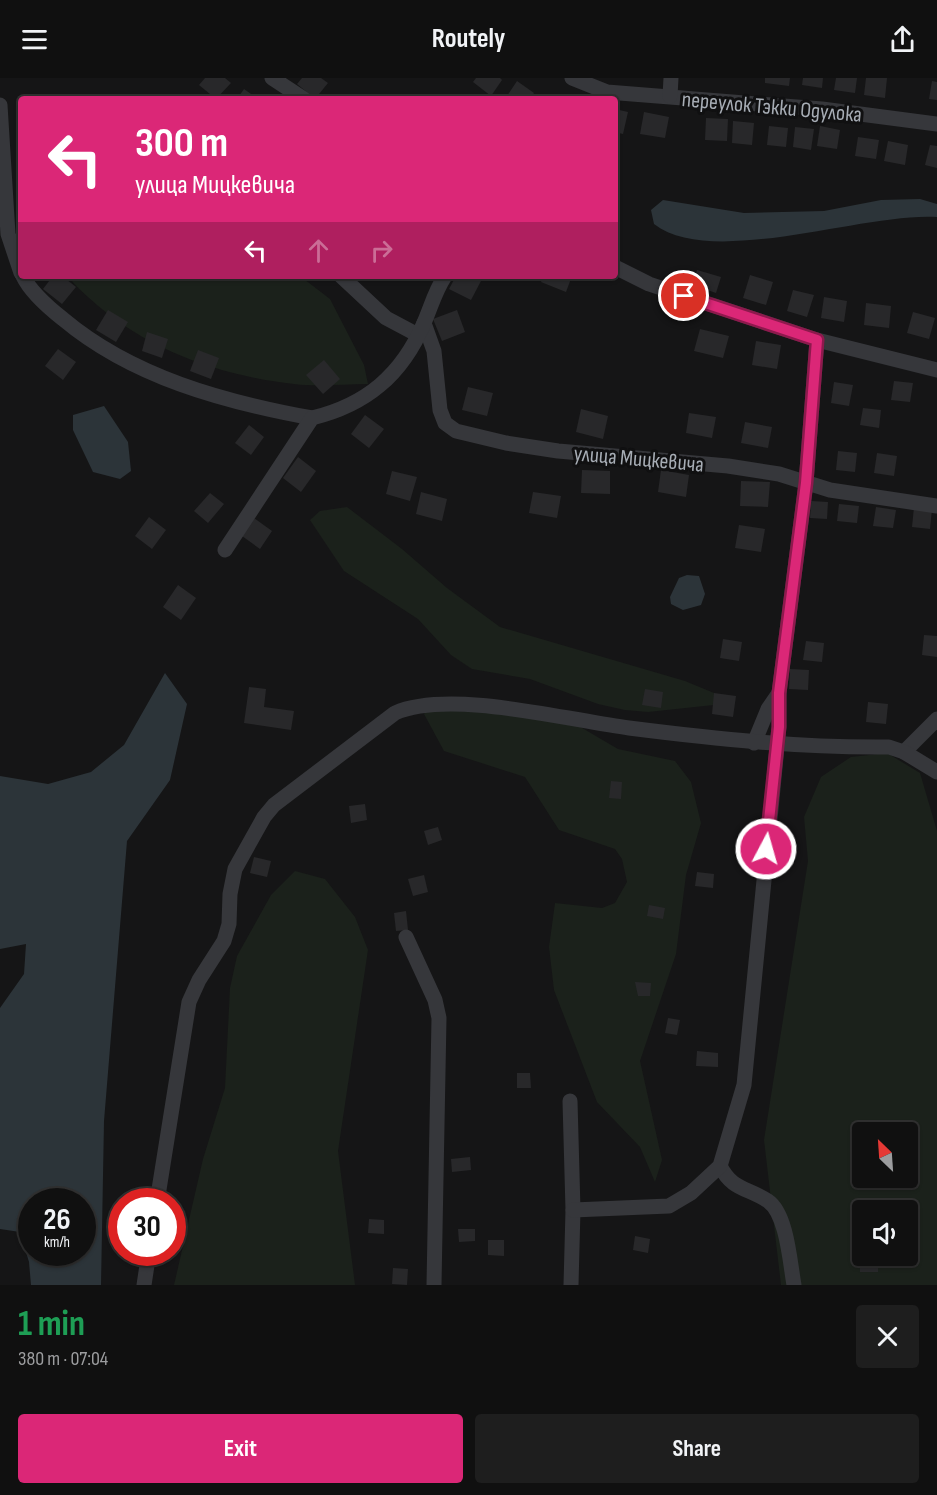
<!DOCTYPE html>
<html lang="en">
<head>
<meta charset="utf-8">
<style>
  :root { --surface:#101010; --page:#1e1e1e; --text:#f1f3f6; --muted:#9c9d9f; --line:#303030; --accent:#db2777 }
  body { margin:0; font-family:"Sofia Sans Condensed",sans-serif; background:var(--page); color:var(--text); height:100vh; display:flex; flex-direction:column; font-size:22px; white-space:nowrap }
  * { box-sizing:border-box; margin:0 }
  p { font-size:20px; color:var(--muted) }
  .icon { flex:none; width:33px; height:33px; fill:none; stroke:currentColor; stroke-width:2; stroke-linecap:round; stroke-linejoin:round }
  .map { position:relative; height:1207px; overflow:hidden }
  .sheet { display:flex; flex-direction:column; background:var(--surface); flex:1 }
  .sheet>* { flex:none }
  .hud { position:absolute; left:18px; top:18px; width:600px; height:183px; border-radius:6px; box-shadow:0 2px 4px #0004,0 0 0 2px var(--line); background:#db2777; color:#fff; overflow:hidden }
  .needle { width:39px; rotate:335deg }
  .controls { position:absolute; left:852px; top:1044px; display:grid; gap:12px }
  .controls a { display:grid; place-items:center; width:66px; height:66px; border-radius:6px; background:var(--surface); box-shadow:0 2px 4px #0004,0 0 0 2px var(--line); font-size:30px }
  .speed { position:absolute; left:18px; top:1110px; display:flex; gap:12px; font-size:30px; font-weight:700; text-align:center }
  .speed>* { display:grid; place-content:center; width:78px; height:78px; border-radius:50%; background:var(--surface); box-shadow:0 2px 4px #0004,0 0 0 2px var(--line); line-height:1 }
  .speed small { font-size:15px; font-weight:400 }
  .speed .limit { border:9px solid #d22; background:#fff; color:#111 }
  .pin { position:absolute; display:grid; place-items:center; width:51px; height:51px; color:#fff; margin:-26px; border:3px solid #fff; border-radius:50%; box-shadow:0 2px 6px #0007 }
  .me { position:absolute; width:66px; margin:-33px; rotate:6deg; stroke-linejoin:round; filter:drop-shadow(0 0 4px #0008) }
  .turn { display:flex; align-items:center; gap:21px; height:126px; padding:0 18px; font-size:27px }
  .turn .icon { width:78px; height:78px; stroke-width:2.5 }
  .turn b { display:block; font-size:42px; line-height:51px }
  .lanes { display:flex; align-items:center; height:57px; padding:0 18px; background:#0003; justify-content:center; gap:30px; direction:ltr }
  .lanes .off { opacity:.35 }
  .round { display:grid; place-items:center; flex:none; width:63px; height:63px; border-radius:6px; background:var(--page) }
  .summary { display:flex; align-items:center; justify-content:space-between; height:102px; padding:0 18px }
  h1 { font-size:36px; font-weight:700; line-height:45px; color:#1e9e55 }
  .button { display:flex; gap:12px; margin-top:auto; padding:12px 18px }
  .button a { flex:1; height:69px; border-radius:6px; background:var(--accent); color:#fff; font-size:24px; font-weight:700; line-height:69px; text-align:center }
  .button a+a { background:var(--page); color:var(--text) }
  header { display:flex; justify-content:space-between; align-items:center; height:78px; padding:0 18px; background:var(--surface); font-size:27px; font-weight:700 }
  .map>svg:first-child { display:block }
  .green { fill:#1b211b; fill-rule:evenodd }
  .water { fill:#2c3439; fill-rule:evenodd }
  .building { fill:#28282a }
  .lines { fill:none; stroke-linecap:round; stroke-linejoin:round }
  .minor { stroke:#36373b; stroke-width:15 }
  .route-casing { stroke:#8e194d; stroke-width:15 }
  .route { stroke:#db2777; stroke-width:10 }
  .labels { text-anchor:middle; stroke-width:6; stroke-linejoin:round; paint-order:stroke }
  .street-label { font-size:22px; fill:#a7adb5; stroke:#101011 }
</style>
</head>
<body>
<header><svg class="icon" aria-label="menu" viewBox="0 0 24 24"><path d="M4 6h16M4 12h16M4 18h16"/></svg>Routely<svg class="icon" aria-label="share" viewBox="0 0 24 24"><path d="M12 15V3M7 8l5-5 5 5M5 13v7h14v-7"/></svg></header>
<div class="map">
<svg width="937" height="1207" viewBox="0 0 937 1207">
  <rect width="100%" height="100%" fill="#151516"/>
  <!-- green -->
  <g class="green">
    <path d="M68 198H300L330 221 364 287 368 306C344 306 318 309 294 306 223 298 152 274 97 227 87 218 76 209 68 198Z"/>
    <path d="M347 429 402 471 447 510 500 549 685 603 714 615 723 626 648 634 625 632 598 626 530 601 472 591 451 577 418 541 344 493 310 442 320 433Z"/>
    <path d="M432 626 560 637 618 671 675 683 691 704 701 745 686 797 676 876 640 983 662 1082 655 1104 640 1069 597 1024 554 912 549 869 555 825 602 830 615 825 627 804 622 781 615 771 559 752 525 699 444 673 424 636Z"/>
    <path d="M887 675 920 695 937 753V1207H781L764 1062 808 783 804 739 821 699 851 679ZM862 1054H908V1100H862ZM862 1132H908V1178H862Z"/>
    <path d="M295 793 325 801 355 839 368 872 338 1073 355 1207H174L203 1081 225 1010 230 910 237 878 271 817Z"/>
  </g>
  <!-- water -->
  <g class="water">
    <path d="M920 121 937 126V139C864 134 712 191 654 146L651 132 663 122 744 135 824 133 881 122Z"/>
    <path d="M104 328 128 364 131 393 120 401 93 394 73 352V337Z"/>
    <path d="M687 497 699 498 705 516 701 527 683 532 671 526 670 519 679 500Z"/>
    <path d="M165 595 187 626 170 702 127 763 104 1043 101 1207H31L29 1184 20 1154 0 1151V930L24 896 26 866 0 871V698L48 706 91 694 124 667ZM32 1124H82V1174H32Z"/>
  </g>
  <!-- building -->
  <g class="building">
    <path d="M205 0H225L231 5 216 21 199 7Z"/>
    <path d="M302 0H321L328 5 315 21 297 6Z"/>
    <path d="M476 0H500L502 2 491 18 473 4Z"/>
    <path d="M765 0H790L789 8 765 5Z"/>
    <path d="M803 0H823L822 10 802 7Z"/>
    <path d="M836 0H857L855 15 834 12Z"/>
    <path d="M866 0H887L885 20 864 17Z"/>
    <path d="M517 3 534 15 530 21H505Z"/>
    <path d="M932 3 937 4V22L929 21Z"/>
    <path d="M244 11 258 21H237Z"/>
    <path d="M615 31 628 34 623 56 615 54Z"/>
    <path d="M644 34 669 39 665 60 640 56Z"/>
    <path d="M706 40 728 41 727 63 705 62Z"/>
    <path d="M733 43 754 45 752 67 732 65Z"/>
    <path d="M769 48 788 50 786 69 767 67Z"/>
    <path d="M820 48 840 52 837 71 817 68Z"/>
    <path d="M795 49 814 51 811 72 793 69Z"/>
    <path d="M858 59 879 62 876 81 855 78Z"/>
    <path d="M888 63 908 67 905 87 884 83Z"/>
    <path d="M930 67 937 68V90L925 87Z"/>
    <path d="M697 192 721 199 716 215 693 207Z"/>
    <path d="M750 197 773 204 766 227 743 220Z"/>
    <path d="M53 198H62L76 209 62 226 43 211Z"/>
    <path d="M456 198H477L482 201 471 222 449 211Z"/>
    <path d="M544 198H572L566 214 541 204Z"/>
    <path d="M793 212 814 217 807 239 787 233Z"/>
    <path d="M824 219 847 223 844 244 821 240Z"/>
    <path d="M866 225 891 228 889 250 864 247Z"/>
    <path d="M108 232 128 244 116 264 96 252Z"/>
    <path d="M457 232 465 254 442 263 433 241Z"/>
    <path d="M913 234 935 240 929 261 907 255Z"/>
    <path d="M700 251 729 258 723 280 694 273Z"/>
    <path d="M147 254 168 261 162 280 142 273Z"/>
    <path d="M756 263 781 267 777 291 752 287Z"/>
    <path d="M58 271 76 284 63 302 45 288Z"/>
    <path d="M198 272 219 280 211 301 190 293Z"/>
    <path d="M324 282 340 301 323 316 306 297Z"/>
    <path d="M894 303 913 305 910 324 891 322Z"/>
    <path d="M834 304 853 307 849 328 831 325Z"/>
    <path d="M468 309 493 315 487 338 462 332Z"/>
    <path d="M863 330 881 332 879 350 860 347Z"/>
    <path d="M581 331 608 338 603 361 576 354Z"/>
    <path d="M689 335 716 339 712 360 686 355Z"/>
    <path d="M365 337 384 351 369 370 351 356Z"/>
    <path d="M745 344 772 349 768 370 741 365Z"/>
    <path d="M249 347 264 359 251 377 235 365Z"/>
    <path d="M838 373 857 375 855 394 836 392Z"/>
    <path d="M877 375 897 378 894 398 874 395Z"/>
    <path d="M298 379 316 393 301 414 283 400Z"/>
    <path d="M582 392 610 393V416L581 415Z"/>
    <path d="M661 392 689 397 686 419 658 414Z"/>
    <path d="M392 393 417 399 410 423 386 416Z"/>
    <path d="M741 403 770 404 768 429 740 428Z"/>
    <path d="M421 414 447 421 442 443 416 436Z"/>
    <path d="M533 414 561 418 557 440 529 435Z"/>
    <path d="M210 415 224 426 208 445 194 433Z"/>
    <path d="M811 423 828 424 827 441 810 440Z"/>
    <path d="M839 426 859 428 857 445 837 443Z"/>
    <path d="M876 429 896 432 893 450 873 448Z"/>
    <path d="M914 429 932 431 930 451 912 449Z"/>
    <path d="M149 439 166 452 152 471 135 458Z"/>
    <path d="M254 440 272 453 260 471 242 458Z"/>
    <path d="M739 447 765 451 761 474 735 470Z"/>
    <path d="M178 507 196 520 181 542 163 529Z"/>
    <path d="M924 557 937 558V579L922 577Z"/>
    <path d="M723 561 742 564 739 583 720 580Z"/>
    <path d="M806 563 824 565 822 584 803 582Z"/>
    <path d="M790 591 809 592 808 612 789 611Z"/>
    <path d="M249 609 266 611 264 629 294 633 291 652 244 645Z"/>
    <path d="M645 611 663 614 661 630 642 627Z"/>
    <path d="M714 615 736 618 733 639 712 636Z"/>
    <path d="M868 624 888 626 886 646 866 644Z"/>
    <path d="M611 703 622 704 621 721 609 720Z"/>
    <path d="M365 726 367 742 351 745 349 728Z"/>
    <path d="M438 749 442 762 428 767 424 753Z"/>
    <path d="M254 779 271 783 267 799 250 795Z"/>
    <path d="M697 794 714 796 713 810 695 808Z"/>
    <path d="M424 797 428 814 413 818 408 801Z"/>
    <path d="M649 827 665 830 663 841 647 838Z"/>
    <path d="M406 833 408 852 396 853 394 835Z"/>
    <path d="M635 904 651 905 650 918H638Z"/>
    <path d="M668 940 680 942 677 957 665 955Z"/>
    <path d="M697 973 718 975V989L696 988Z"/>
    <path d="M517 995H530L531 1010H517Z"/>
    <path d="M470 1079 471 1092 452 1094 451 1081Z"/>
    <path d="M369 1141 384 1142V1156L368 1155Z"/>
    <path d="M458 1151H475V1163L459 1164Z"/>
    <path d="M635 1158 650 1161 648 1175 633 1172Z"/>
    <path d="M488 1162H504V1178L488 1177Z"/>
    <rect x="860" y="1182" width="18" height="12"/>
    <path d="M393 1190 408 1191 407 1207 392 1206Z"/>
  </g>
  <g class="lines">
    <!-- minor -->
    <g class="minor">
      <path d="M272 0 304 21"/>
      <path d="M572 0 607 14 822 31 937 46"/>
      <path d="M670 18 671 0"/>
      <path d="M0 27 8 156 21 195"/>
      <path d="M615 189 649 206 817 262 937 292"/>
      <path d="M23 198C31 215 49 230 63 241 132 299 224 324 312 340"/>
      <path d="M341 198 386 240 418 257"/>
      <path d="M424 245 434 273 440 332 445 345 456 353 506 365 558 373 728 388 779 396 830 412 937 428"/>
      <path d="M225 472 312 340C366 327 402 297 424 245 431 229 435 213 445 198"/>
      <path d="M754 665 768 631 779 615"/>
      <path d="M904 674 937 641"/>
      <path d="M406 859 435 922 439 940 434 1207"/>
      <path d="M570 1023 573 1132 571 1207"/>
      <path d="M720 1088C733 1113 747 1109 768 1123 787 1136 790 1185 794 1207"/>
      <path d="M157 1124 189 924 199 902 224 863 229 846 230 816 235 791 264 739 274 727 395 635C450 611 567 642 629 650 716 661 802 670 889 669L904 674 937 694"/>
      <path d="M573 1132 669 1128 691 1115 720 1088 744 1007 779 649V615L806 405 817 262"/>
      <path d="M144 1207 149 1174"/>
    </g>
  </g>
  <g class="lines">
    <defs>
      <path id="route" d="M684 218 817 262 806 405 779 615V649L766 771"/>
    </defs>
    <!-- route casing -->
    <use href="#route" class="route-casing"/>
    <!-- route -->
    <use href="#route" class="route"/>
  </g>
  <g class="labels">
    <!-- street labels -->
    <g class="street-label">
      <text transform="translate(772 28) rotate(5)" y="8">переулок Тэкки Одулока</text>
      <text transform="translate(639 380) rotate(5)" y="8">улица Мицкевича</text>
    </g>
  </g>
</svg>
<div class="controls">
<a><svg class="needle" viewBox="-14 -14 28 28"><path d="M0-13l5 13h-10z" fill="#e53935"/><path d="M0 13l5-13h-10z" fill="#9c9d9f"/></svg></a>
<a><svg class="icon" aria-label="sound" viewBox="0 0 24 24"><path d="M4 9h4l5-4v14l-5-4H4zM17 9q2 3 0 6"/></svg></a>
</div>
<div class="speed"><div>26<small>km/h</small></div><div class="limit">30</div></div>
<div class="pin" style="left:684px;top:218px;background:#d93025"><svg class="icon" aria-label="arrive" viewBox="0 0 24 24"><path d="M6 21V4h12l-3 4 3 4H6"/></svg></div>
<svg class="me" style="left:766px;top:771px" viewBox="-20 -20 40 40"><circle r="17" fill="#db2777" stroke="#fff" stroke-width="3"/><path d="M0-11L8 9 0 5-8 9z" fill="#fff"/></svg>
<div class="hud">
<div class="turn"><svg class="icon" aria-label="left" viewBox="0 0 24 24"><path d="M17 20v-9H6M10 6l-5 5 5 5"/></svg><div><b>300 m</b>улица Мицкевича</div></div>
<div class="lanes"><svg class="icon" aria-label="left" viewBox="0 0 24 24"><path d="M17 20v-9H6M10 6l-5 5 5 5"/></svg><svg class="icon off" aria-label="ahead" viewBox="0 0 24 24"><path d="M12 20V5M6 11l6-6 6 6"/></svg><svg class="icon off" aria-label="right" viewBox="0 0 24 24"><path d="M7 20v-9h11M14 6l5 5-5 5"/></svg></div>
</div>
</div>
<section class="sheet">
<div class="summary"><div><h1>1 min</h1><p>380 m · 07:04</p></div><a class="round"><svg class="icon" aria-label="close" viewBox="0 0 24 24"><path d="M6 6l12 12M18 6L6 18"/></svg></a></div>
<div class="button"><a>Exit</a><a>Share</a></div>
</section>
</body>
</html>
